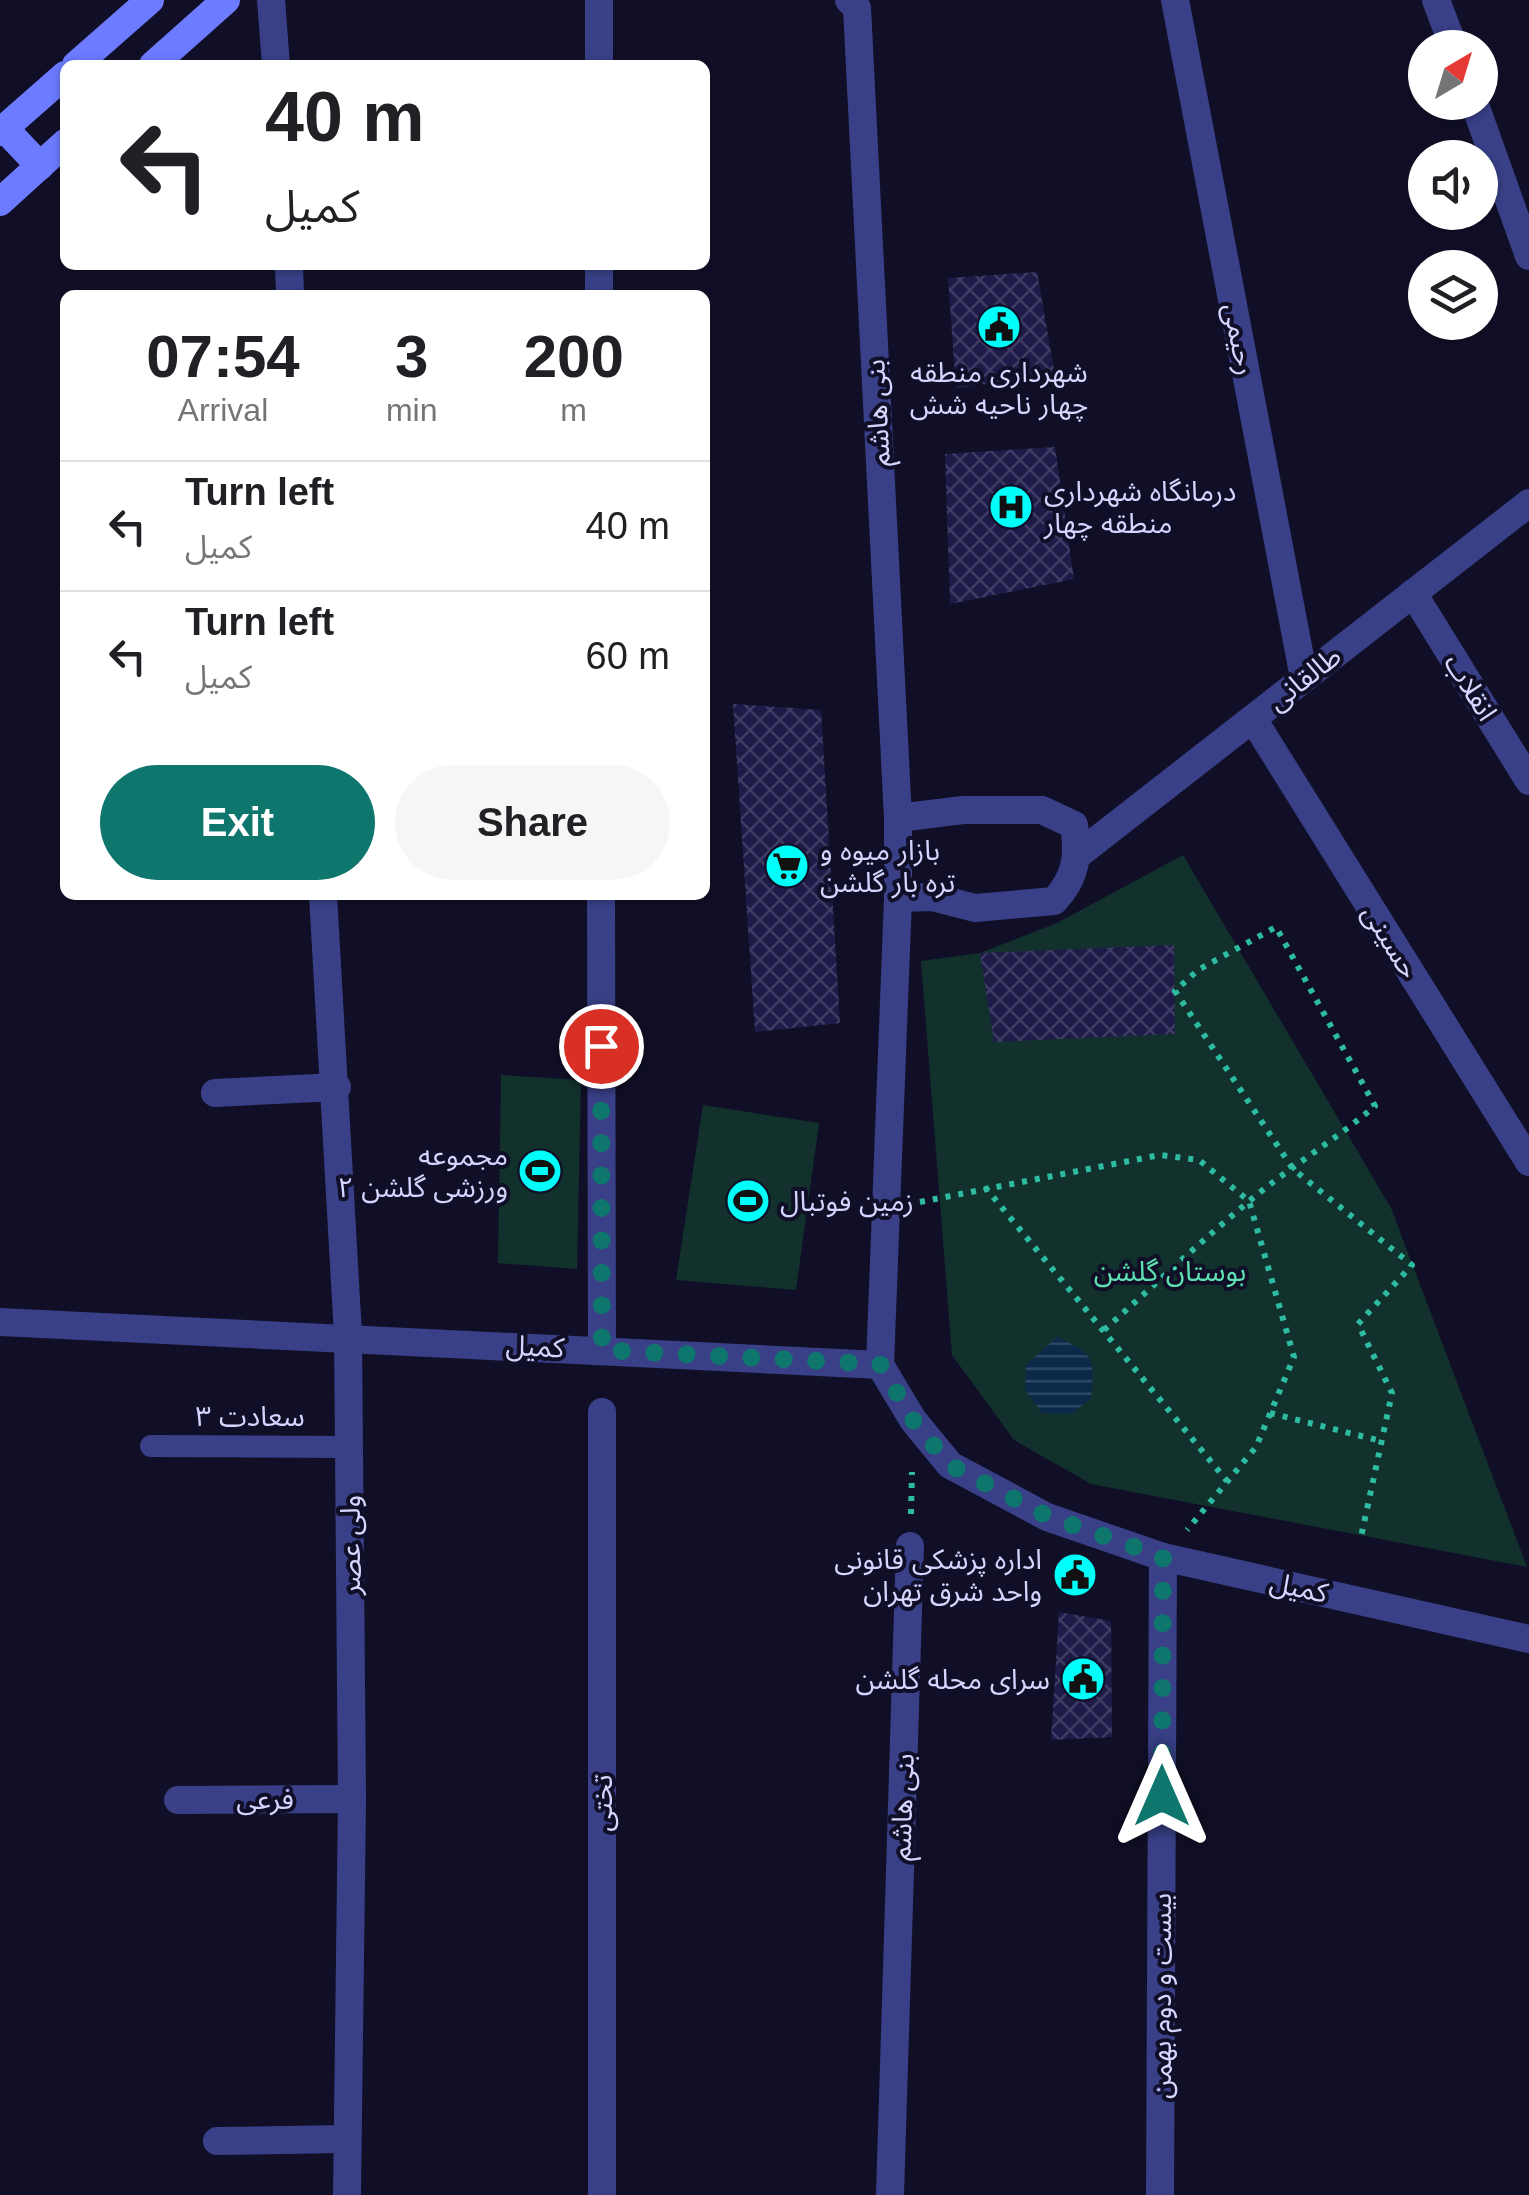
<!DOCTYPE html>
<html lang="en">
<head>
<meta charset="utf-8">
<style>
  :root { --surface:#fff; --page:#f6f6f6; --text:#202124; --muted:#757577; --line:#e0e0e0; --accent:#0f766e }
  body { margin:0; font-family:Helvetica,"Noto Sans Arabic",sans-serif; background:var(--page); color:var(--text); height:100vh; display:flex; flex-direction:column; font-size:38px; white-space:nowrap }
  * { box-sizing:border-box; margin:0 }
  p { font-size:32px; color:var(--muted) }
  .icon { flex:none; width:55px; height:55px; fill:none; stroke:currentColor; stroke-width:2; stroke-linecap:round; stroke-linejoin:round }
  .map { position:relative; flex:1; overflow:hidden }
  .sheet { position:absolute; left:60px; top:290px; width:650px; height:610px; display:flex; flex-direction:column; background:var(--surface); border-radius:15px; box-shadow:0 2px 8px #0004 }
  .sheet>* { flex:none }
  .guide { position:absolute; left:60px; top:60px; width:650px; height:210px; border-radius:15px; box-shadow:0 2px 8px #0004; background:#fff; color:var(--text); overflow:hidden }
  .needle { width:65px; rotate:38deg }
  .buttons { position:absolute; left:1408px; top:30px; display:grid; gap:20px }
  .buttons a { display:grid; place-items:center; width:90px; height:90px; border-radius:50%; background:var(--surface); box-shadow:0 2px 8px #0004; font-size:50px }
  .pin { position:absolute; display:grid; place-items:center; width:85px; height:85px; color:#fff; margin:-42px; border:5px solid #fff; border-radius:50%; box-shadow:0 2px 10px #0007 }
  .me { position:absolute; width:110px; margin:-55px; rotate:0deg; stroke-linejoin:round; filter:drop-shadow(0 0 8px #0008) }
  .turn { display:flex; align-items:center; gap:35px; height:210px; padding:0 40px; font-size:45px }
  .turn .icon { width:130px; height:130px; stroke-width:2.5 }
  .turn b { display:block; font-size:70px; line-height:85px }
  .eta { display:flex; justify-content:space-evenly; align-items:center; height:170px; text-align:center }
  .eta b { font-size:60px; font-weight:800; line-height:70px }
  .cta { display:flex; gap:20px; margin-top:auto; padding:20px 40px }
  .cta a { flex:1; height:115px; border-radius:60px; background:var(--accent); color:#fff; font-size:40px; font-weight:800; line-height:115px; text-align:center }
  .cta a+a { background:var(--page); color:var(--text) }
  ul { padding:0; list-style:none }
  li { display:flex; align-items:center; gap:30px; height:130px; padding:0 40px; border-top:2px solid var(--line) }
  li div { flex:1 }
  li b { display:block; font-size:38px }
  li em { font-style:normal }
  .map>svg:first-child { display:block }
  .park { fill:#12312c }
  .water { fill:url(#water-rules) }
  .building { fill:url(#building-cross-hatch) }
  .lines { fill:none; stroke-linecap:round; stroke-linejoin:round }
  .path { stroke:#2dbba1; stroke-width:6; stroke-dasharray:5 8; stroke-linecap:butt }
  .service { stroke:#394087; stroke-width:22 }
  .minor { stroke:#394087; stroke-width:28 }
  .secondary { stroke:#6c7bff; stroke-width:28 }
  .route { stroke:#0f766e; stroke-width:18; stroke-dasharray:0 32.4 }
  .labels { text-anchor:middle; stroke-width:8; stroke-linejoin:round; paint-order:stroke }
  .street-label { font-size:28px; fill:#d5d6ff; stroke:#100f27 }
  .poi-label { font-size:28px; fill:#d5d6ff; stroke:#100f27; text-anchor:start }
  .park-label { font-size:28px; fill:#5ee2b1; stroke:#100f27 }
</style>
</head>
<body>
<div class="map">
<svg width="1529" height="2195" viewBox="0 0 1529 2195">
  <defs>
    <pattern id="water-rules" width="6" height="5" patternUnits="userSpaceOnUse" patternTransform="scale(2.5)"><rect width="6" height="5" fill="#0b2a4a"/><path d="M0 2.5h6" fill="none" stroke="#2e4865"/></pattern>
    <pattern id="building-cross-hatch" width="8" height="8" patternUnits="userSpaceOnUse" patternTransform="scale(2.5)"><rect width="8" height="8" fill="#1e1b49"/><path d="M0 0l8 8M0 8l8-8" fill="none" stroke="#3e3b64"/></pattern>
  </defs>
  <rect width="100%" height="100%" fill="#100f27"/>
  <!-- park -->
  <g class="park">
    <path d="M1183 855 1391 1208 1527 1567 1091 1484 1014 1440 952 1355 921 961 980 953 1057 923Z"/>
    <path d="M501 1075 581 1080 577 1269 498 1263Z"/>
    <path d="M703 1105 819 1123 796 1290 676 1280Z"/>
  </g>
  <!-- water -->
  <path class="water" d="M1057 1337C1094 1355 1095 1357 1091 1398L1072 1414 1042 1413 1025 1390 1026 1365Z"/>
  <!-- building -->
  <g class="building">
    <path d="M1037 272 1055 375 956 388 948 278Z"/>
    <path d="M1055 447 1074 579 950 604 945 454Z"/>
    <path d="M733 704 821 710 840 1023 755 1032Z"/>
    <path d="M1174 945 1175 1034 994 1042 980 953Z"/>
    <path d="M1059 1612 1111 1621 1112 1737 1051 1740Z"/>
  </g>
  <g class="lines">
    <!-- path -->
    <g class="path">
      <path d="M985 1187 1227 1481"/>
      <path d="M920 1202 1160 1155 1199 1160 1249 1201 1294 1357 1256 1447 1187 1530"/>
      <path d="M1104 1330C1151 1288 1198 1244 1247 1203 1288 1168 1334 1141 1375 1106L1276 927 1198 970 1175 991 1293 1169 1412 1265 1358 1324 1392 1393 1361 1537"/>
      <path d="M1270 1413 1381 1441"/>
      <path d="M911 1514 912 1472"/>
    </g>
    <!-- service -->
    <path class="service" d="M151 1446 349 1447"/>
    <!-- minor -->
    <g class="minor">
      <path d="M271 0 276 65"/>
      <path d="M599 0V65"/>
      <path d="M849 0 857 8 898 818"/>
      <path d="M1175 0 1304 678"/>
      <path d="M1436 0 1454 48"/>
      <path d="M1474 102 1529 256"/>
      <path d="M289 265 290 295"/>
      <path d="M599 265V295"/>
      <path d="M1413 593 1529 781"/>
      <path d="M1253 719 1529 1162"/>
      <path d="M963 810H1042L1074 825C1079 856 1076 878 1054 901L975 908 932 897 898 898V818Z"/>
      <path d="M1079 854 1529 503"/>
      <path d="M323 895 348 1335 352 1799 347 2195"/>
      <path d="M601 895 602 1349"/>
      <path d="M215 1093 337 1087"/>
      <path d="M0 1322 880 1365"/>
      <path d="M880 1365 913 1420 950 1465 1047 1517 1163 1557 1529 1639"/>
      <path d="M880 1365 898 898"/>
      <path d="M602 1412V2195"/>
      <path d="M178 1800 352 1799"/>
      <path d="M217 2141 345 2139"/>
      <path d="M890 2195 910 1546"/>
      <path d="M1160 2195 1163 1557"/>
    </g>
    <!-- secondary -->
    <g class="secondary">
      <path d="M76 65 150 0"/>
      <path d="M153 65 226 0"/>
      <path d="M4 128 40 166"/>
      <path d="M0 132 65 75"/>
      <path d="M0 202 65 143"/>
    </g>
  </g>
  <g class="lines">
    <!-- route -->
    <path class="route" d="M601 1046 602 1350 880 1364 913 1420 950 1465 1047 1516 1163 1557 1162 1796"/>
  </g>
  <!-- icons -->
  <defs>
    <symbol id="civic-disc" viewBox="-11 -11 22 22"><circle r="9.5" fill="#01fff9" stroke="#100f27"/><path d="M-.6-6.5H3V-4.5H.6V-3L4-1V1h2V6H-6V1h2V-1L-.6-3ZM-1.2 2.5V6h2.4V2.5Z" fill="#111"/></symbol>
    <symbol id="hospital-disc" viewBox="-11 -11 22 22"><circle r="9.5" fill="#01fff9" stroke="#100f27"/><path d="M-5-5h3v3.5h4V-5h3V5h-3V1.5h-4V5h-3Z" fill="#111"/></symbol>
    <symbol id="supermarket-disc" viewBox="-11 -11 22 22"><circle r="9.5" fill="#01fff9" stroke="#100f27"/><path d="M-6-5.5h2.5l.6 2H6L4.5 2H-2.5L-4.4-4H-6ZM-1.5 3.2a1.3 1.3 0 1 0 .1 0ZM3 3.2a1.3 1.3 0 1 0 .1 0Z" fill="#111"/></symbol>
    <symbol id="stadium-disc" viewBox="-11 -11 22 22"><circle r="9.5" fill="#01fff9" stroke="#100f27"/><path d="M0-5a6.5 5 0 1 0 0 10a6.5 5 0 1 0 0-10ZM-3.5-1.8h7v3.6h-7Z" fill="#111"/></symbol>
  </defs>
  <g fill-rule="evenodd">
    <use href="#civic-disc" x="974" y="302" width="50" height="50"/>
    <use href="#hospital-disc" x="986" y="482" width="50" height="50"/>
    <use href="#supermarket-disc" x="762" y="841" width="50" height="50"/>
    <use href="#stadium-disc" x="515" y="1146" width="50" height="50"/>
    <use href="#stadium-disc" x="723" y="1176" width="50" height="50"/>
    <use href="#civic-disc" x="1050" y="1550" width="50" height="50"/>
    <use href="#civic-disc" x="1058" y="1654" width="50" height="50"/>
  </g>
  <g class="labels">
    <!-- street labels -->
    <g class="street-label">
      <text transform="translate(1240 339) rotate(79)" y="10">رحیمی</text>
      <text transform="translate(877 413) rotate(-93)" y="10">بنی هاشم</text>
      <text transform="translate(1304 678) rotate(-38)" y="10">طالقانی</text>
      <text transform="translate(1471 687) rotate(58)" y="10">انقلاب</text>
      <text transform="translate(1391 941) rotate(58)" y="10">حسینی</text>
      <text transform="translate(535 1346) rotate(3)" y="10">کمیل</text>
      <text x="250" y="1426">سعادت ۳</text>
      <text transform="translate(350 1545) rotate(-90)" y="10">ولی عصر</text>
      <text transform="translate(1299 1587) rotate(12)" y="10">کمیل</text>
      <text x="265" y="1809">فرعی</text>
      <text transform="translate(602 1803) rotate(-90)" y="10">تختی</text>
      <text transform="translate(902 1807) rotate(-88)" y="10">بنی هاشم</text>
      <text transform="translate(1161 1996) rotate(-90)" y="10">بیست و دوم بهمن</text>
    </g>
    <!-- poi labels -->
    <g class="poi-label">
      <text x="999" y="382" text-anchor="middle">شهرداری منطقه<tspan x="999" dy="32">چهار ناحیه شش</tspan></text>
      <text x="1044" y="501">درمانگاه شهرداری<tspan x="1044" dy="32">منطقه چهار</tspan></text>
      <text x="820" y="860">بازار میوه و<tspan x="820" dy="32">تره بار گلشن</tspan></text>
      <text x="508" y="1165" text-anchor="end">مجموعه<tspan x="508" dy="32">ورزشی گلشن ۲</tspan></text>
      <text x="780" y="1211">زمین فوتبال</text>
      <text x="1042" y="1569" text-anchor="end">اداره پزشكی قانونی<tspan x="1042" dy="32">واحد شرق تهران</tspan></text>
      <text x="1050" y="1689" text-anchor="end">سرای محله گلشن</text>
    </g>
    <!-- park labels -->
    <g class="park-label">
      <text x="1170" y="1281">بوستان گلشن</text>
    </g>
  </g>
</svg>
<div class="buttons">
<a><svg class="needle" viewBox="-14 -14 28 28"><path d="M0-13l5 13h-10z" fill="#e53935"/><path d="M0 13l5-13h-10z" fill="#757577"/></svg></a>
<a><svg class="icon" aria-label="sound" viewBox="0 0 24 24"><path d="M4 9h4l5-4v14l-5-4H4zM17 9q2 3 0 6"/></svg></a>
<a><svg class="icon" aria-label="layers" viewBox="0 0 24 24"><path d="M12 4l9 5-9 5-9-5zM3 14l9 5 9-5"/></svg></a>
</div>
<div class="pin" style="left:601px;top:1046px;background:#d93025"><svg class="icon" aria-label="arrive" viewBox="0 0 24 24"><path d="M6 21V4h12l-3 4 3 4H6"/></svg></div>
<svg class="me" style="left:1162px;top:1796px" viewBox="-20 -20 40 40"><path d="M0-17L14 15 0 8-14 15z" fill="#0f766e" stroke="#fff" stroke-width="4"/></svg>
<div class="guide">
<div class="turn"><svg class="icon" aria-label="left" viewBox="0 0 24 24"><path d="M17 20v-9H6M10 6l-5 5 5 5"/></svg><div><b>40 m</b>کمیل</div></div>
</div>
<section class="sheet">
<div class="eta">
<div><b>07:54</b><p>Arrival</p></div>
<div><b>3</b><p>min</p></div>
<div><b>200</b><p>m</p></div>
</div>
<ul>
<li><svg class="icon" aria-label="left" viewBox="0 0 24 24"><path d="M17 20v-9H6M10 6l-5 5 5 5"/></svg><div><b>Turn left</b><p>کمیل</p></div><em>40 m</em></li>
<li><svg class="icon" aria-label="left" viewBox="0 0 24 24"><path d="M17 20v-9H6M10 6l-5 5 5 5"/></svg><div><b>Turn left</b><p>کمیل</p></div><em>60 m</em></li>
</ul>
<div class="cta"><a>Exit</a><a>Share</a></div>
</section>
</div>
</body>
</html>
